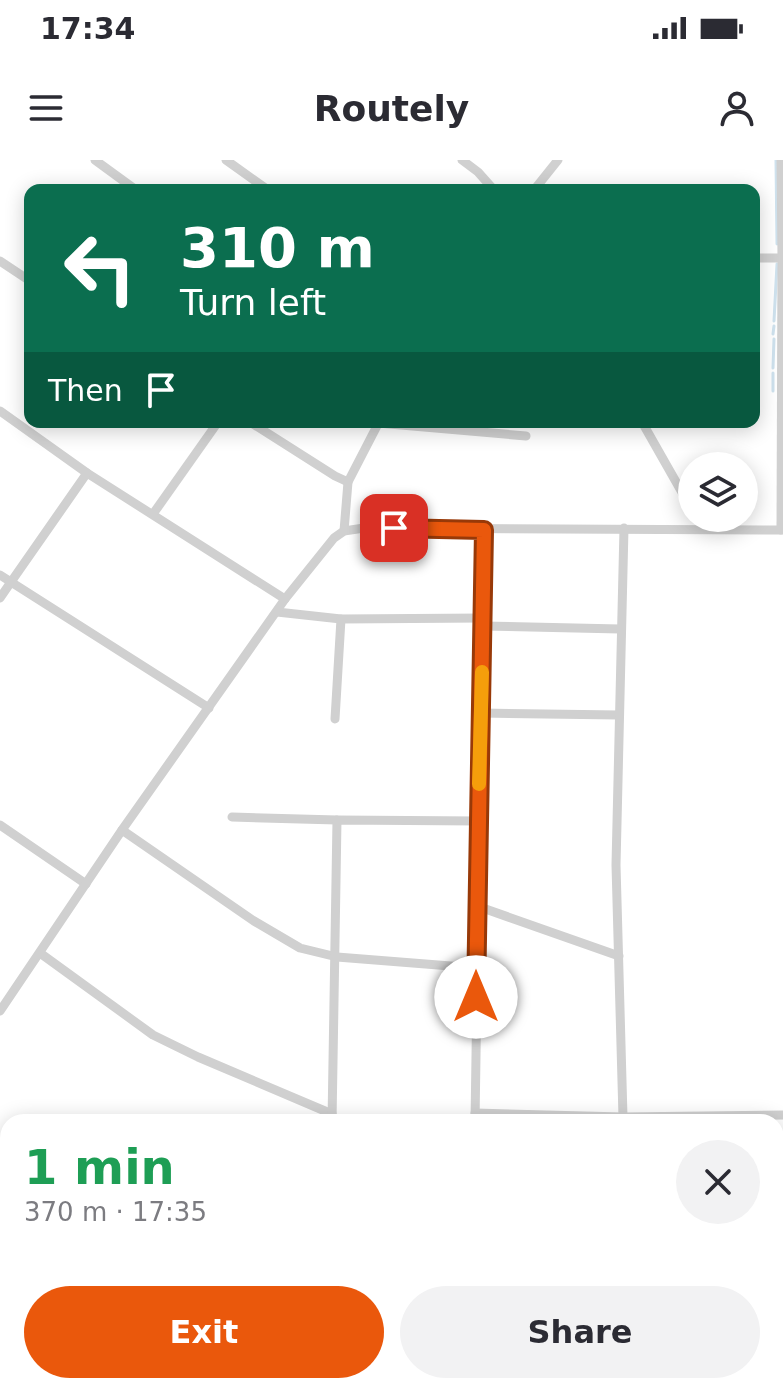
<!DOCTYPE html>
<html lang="en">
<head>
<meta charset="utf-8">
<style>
  :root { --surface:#fff; --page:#f2f2f3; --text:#2b2b33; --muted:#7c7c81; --accent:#ea580c }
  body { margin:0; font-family:"DejaVu Sans",sans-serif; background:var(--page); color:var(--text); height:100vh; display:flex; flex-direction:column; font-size:30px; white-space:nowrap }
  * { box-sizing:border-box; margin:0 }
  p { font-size:26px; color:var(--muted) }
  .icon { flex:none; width:44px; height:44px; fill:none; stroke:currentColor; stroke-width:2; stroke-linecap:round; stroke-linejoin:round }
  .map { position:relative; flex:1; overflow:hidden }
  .drawer { position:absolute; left:0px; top:954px; width:784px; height:280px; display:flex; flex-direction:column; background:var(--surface); border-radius:24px 24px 0 0; box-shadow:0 4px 20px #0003 }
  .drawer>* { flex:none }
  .banner { position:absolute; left:24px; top:24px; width:736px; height:244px; border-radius:16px; box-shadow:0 4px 20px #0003; background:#0b6e4f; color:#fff; overflow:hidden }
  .buttons { position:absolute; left:678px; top:292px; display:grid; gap:16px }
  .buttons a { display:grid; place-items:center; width:80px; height:80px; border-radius:50%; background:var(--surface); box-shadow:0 4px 20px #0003; font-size:40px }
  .pin { position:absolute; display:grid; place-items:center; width:68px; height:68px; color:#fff; margin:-34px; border-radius:16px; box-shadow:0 4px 12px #0006 }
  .me { position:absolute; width:88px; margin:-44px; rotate:0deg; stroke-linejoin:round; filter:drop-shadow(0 0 6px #0008) }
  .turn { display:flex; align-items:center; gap:28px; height:168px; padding:0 24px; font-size:36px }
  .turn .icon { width:104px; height:104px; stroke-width:2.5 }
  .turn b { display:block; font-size:56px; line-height:68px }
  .then { display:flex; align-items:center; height:76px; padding:0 24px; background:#0003; gap:16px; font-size:30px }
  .round { display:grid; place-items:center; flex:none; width:84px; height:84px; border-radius:42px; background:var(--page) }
  .overview { display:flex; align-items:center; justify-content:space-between; height:136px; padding:0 24px }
  h1 { font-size:48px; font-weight:600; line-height:60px; color:#1e9e55 }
  .cta { display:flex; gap:16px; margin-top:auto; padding:16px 24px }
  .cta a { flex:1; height:92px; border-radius:48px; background:var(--accent); color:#fff; font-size:32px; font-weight:600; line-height:92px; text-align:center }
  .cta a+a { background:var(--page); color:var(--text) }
  .status { display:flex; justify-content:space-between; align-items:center; height:56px; padding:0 40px; background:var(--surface); direction:ltr }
  .status svg { height:22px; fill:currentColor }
  header { display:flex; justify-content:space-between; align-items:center; height:104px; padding:0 24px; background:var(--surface); font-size:36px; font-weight:600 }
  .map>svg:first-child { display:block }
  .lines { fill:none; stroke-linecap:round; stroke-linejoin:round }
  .stream { stroke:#cfe2ee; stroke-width:3 }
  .street { stroke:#d0d0d0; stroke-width:9 }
  .route-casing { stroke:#983908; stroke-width:20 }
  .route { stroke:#ea580c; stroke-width:14 }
  .slow { stroke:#f59e0b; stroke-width:14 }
</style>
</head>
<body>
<div class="status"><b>17:34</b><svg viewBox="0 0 49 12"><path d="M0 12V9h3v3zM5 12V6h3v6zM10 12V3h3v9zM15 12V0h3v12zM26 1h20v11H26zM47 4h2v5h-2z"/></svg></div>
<header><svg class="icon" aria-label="menu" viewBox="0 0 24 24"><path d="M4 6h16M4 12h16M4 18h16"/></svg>Routely<svg class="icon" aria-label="person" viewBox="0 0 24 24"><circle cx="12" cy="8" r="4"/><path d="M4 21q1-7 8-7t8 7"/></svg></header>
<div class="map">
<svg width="783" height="1234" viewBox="0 0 783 1234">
  <rect width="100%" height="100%" fill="#fff"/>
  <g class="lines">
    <!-- stream -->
    <g class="stream">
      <path d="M776 0 777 84"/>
      <path d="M774 161 777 104"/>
      <path d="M773 174 774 166"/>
      <path d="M773 208 774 179"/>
      <path d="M773 213V231"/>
    </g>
    <!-- street -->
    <g class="street">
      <path d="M95 0 136 30"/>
      <path d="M226 0 268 30"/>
      <path d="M462 0 478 12 494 30"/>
      <path d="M534 30 558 0"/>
      <path d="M754 98H782L781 0"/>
      <path d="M0 101 30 121"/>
      <path d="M0 251 87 313 285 439"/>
      <path d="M250 262 335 316 348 322"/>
      <path d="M642 262 692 350"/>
      <path d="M378 263 526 276"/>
      <path d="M153 354 218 262"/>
      <path d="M781 370 782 98"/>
      <path d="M344 371 348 322 379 262"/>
      <path d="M0 415 11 422 87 313"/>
      <path d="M0 438 11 422 209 548"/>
      <path d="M277 452 341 459 483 458"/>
      <path d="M483 466 620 469"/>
      <path d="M481 553 619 555"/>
      <path d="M335 559 341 459"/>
      <path d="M232 657 337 660"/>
      <path d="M0 665 86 724"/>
      <path d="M122 670 254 761 300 788 337 797 476 808"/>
      <path d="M477 746 619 796"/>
      <path d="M40 793 153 875 198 897 332 954"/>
      <path d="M0 851 122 670 285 439 334 378 344 371 364 368 783 370"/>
      <path d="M475 953 623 957 783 955"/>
      <path d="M623 957 616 705 624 368"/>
      <path d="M332 962 337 660 478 661"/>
      <path d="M475 962 484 370"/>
      <path d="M0 1060 8 1061"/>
      <path d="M776 1093 783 1094"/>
      <path d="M128 1226 130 1234"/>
      <path d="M736 1226 781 1234"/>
      <path d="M9 1234 14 1226"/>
      <path d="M289 1234 294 1226"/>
      <path d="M459 1234 462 1226"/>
      <path d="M625 1234 628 1226"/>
    </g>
  </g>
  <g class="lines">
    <defs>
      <path id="route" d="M394 368 484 370 476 837"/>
    </defs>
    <!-- route casing -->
    <use href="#route" class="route-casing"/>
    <!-- route -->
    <use href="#route" class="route"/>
    <!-- slow -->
    <path class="slow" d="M479 624 482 512"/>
  </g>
</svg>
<div class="buttons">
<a><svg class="icon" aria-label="layers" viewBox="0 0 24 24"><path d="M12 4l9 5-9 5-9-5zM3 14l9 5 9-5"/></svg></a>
</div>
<div class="pin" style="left:394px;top:368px;background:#d93025"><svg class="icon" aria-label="arrive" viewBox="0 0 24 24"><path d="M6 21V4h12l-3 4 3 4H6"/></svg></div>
<svg class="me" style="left:476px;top:837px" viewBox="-20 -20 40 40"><circle r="19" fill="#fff"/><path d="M0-13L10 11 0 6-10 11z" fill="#ea580c"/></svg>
<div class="banner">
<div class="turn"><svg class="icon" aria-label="left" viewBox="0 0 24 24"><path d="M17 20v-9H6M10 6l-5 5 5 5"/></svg><div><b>310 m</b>Turn left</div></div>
<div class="then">Then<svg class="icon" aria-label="arrive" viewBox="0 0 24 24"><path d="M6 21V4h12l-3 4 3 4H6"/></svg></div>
</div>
<section class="drawer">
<div class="overview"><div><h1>1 min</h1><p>370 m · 17:35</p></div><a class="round"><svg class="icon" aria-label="close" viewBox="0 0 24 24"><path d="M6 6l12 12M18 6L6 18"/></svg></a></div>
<div class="cta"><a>Exit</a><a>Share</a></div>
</section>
</div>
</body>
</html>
